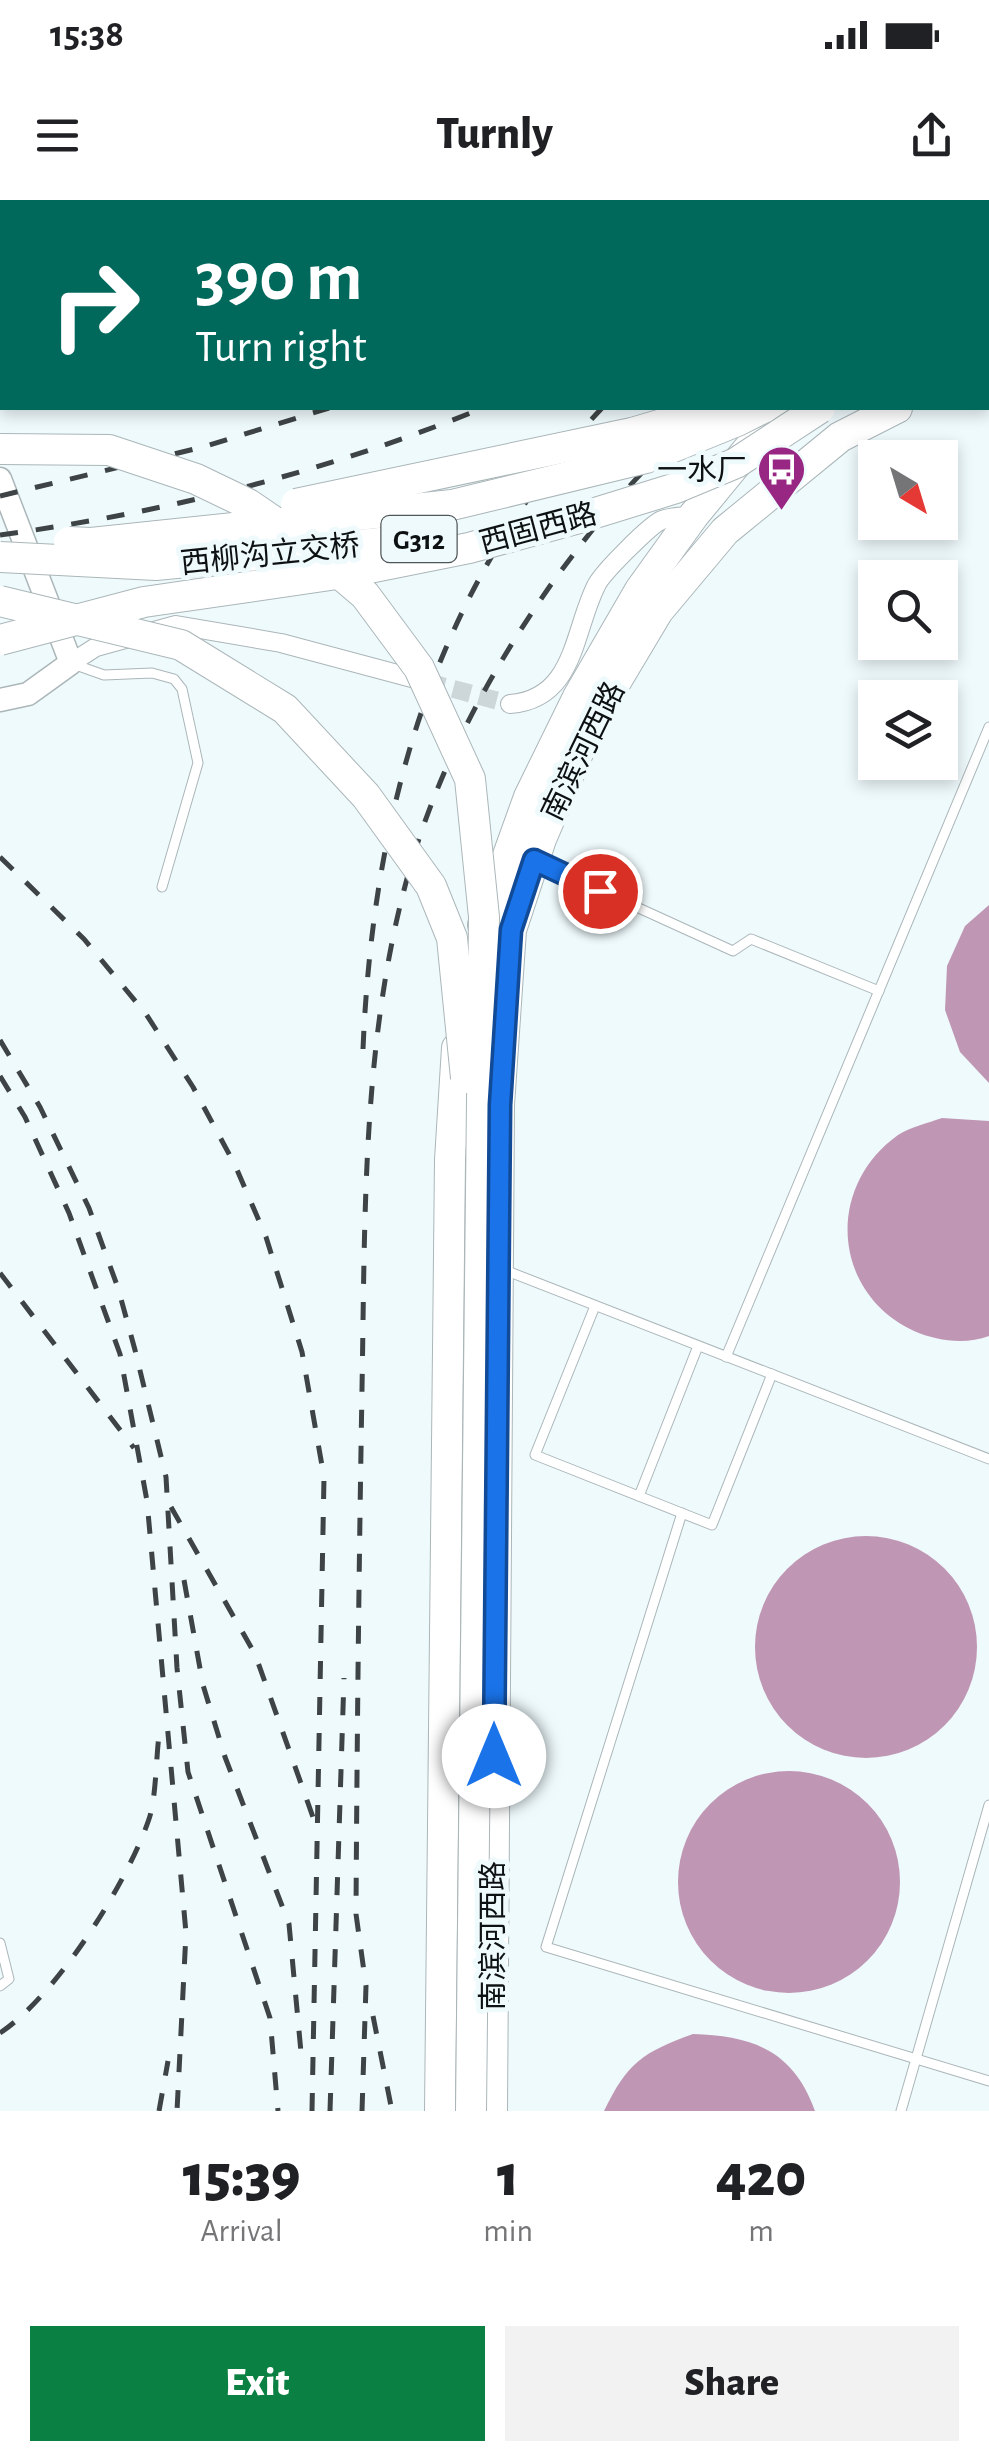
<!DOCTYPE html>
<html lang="en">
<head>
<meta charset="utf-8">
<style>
  :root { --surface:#fff; --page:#f2f2f2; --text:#202124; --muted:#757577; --accent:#0b8043 }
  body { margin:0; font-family:"Alegreya Sans","Noto Sans SC",sans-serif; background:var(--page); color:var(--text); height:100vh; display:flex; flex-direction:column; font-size:38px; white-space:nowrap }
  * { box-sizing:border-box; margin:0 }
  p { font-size:32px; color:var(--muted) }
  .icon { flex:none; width:55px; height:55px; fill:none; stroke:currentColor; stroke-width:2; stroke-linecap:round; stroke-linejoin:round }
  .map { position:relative; height:1911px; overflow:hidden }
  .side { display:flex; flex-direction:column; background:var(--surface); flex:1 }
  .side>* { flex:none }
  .top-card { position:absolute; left:0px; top:0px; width:990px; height:210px; box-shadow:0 5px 15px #0003; background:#00695c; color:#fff; overflow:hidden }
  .needle { width:65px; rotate:142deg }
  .tools { position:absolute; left:858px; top:240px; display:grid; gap:20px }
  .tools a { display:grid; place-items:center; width:100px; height:100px; border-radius:0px; background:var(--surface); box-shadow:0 5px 15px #0003; font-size:50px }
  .pin { position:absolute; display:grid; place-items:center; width:85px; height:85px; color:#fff; margin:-42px; border:5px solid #fff; border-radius:50%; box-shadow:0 2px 10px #0007 }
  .me { position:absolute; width:110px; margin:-55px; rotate:0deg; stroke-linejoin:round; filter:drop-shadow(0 0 8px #0008) }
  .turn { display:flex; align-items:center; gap:35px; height:210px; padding:0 30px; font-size:45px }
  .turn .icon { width:130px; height:130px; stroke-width:2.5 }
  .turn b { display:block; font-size:70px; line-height:85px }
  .eta { display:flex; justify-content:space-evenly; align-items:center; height:170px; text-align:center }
  .eta b { font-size:60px; font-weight:800; line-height:70px }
  .primary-button { display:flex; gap:20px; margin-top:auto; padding:20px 30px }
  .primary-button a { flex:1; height:115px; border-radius:0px; background:var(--accent); color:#fff; font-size:40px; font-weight:800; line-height:115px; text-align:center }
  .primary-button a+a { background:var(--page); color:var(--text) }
  .status { display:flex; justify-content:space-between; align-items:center; height:70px; padding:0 50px; background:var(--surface); direction:ltr }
  .status svg { height:28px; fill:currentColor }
  header { display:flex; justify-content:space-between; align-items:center; height:130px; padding:0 30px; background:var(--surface); font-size:45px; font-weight:800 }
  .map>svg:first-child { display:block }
  .water { fill:#bf97b4 }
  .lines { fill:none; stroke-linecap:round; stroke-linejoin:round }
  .minor-tunnel { stroke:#cdd7da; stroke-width:18; stroke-dasharray:18 9; stroke-linecap:butt }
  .service-casing { stroke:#abb6b9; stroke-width:11 }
  .minor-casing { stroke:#abb6b9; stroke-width:20 }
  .tertiary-casing { stroke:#abb6b9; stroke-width:25 }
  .trunk-casing { stroke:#abb6b9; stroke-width:32 }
  .service { stroke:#fff; stroke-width:9 }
  .minor { stroke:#fff; stroke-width:18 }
  .tertiary { stroke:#fff; stroke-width:22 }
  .trunk { stroke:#fff; stroke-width:30 }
  .rail { stroke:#3e4345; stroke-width:5; stroke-dasharray:18 18; stroke-linecap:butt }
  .trunk-bridge-casing { stroke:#abb6b9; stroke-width:32; stroke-linecap:butt }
  .trunk-bridge { stroke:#fff; stroke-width:30 }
  .route-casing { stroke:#114b97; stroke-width:25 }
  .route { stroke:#1a73e8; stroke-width:18 }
  .labels { text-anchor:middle; stroke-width:10; stroke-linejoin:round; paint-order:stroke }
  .shield { fill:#effafd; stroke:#515758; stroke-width:2.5 }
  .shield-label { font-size:28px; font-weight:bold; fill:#0d1112 }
  .poi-label { font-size:30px; fill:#0d1112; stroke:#effafd; text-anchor:end }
  .street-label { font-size:30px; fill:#0d1112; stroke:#effafd }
</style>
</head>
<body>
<div class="status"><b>15:38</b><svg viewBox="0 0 49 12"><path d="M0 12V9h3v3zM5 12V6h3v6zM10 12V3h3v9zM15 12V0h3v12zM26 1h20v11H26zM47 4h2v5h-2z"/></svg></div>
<header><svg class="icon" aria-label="menu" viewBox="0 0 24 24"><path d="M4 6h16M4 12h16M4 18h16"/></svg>Turnly<svg class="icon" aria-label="share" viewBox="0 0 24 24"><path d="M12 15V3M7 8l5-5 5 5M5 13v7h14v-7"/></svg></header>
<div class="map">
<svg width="989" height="1911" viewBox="0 0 989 1911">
  <rect width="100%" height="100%" fill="#effafd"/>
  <!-- water -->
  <g class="water">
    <path d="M989 705V883L960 852 945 810 947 766 965 726Z"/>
    <path d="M942 918 989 921V1136C965 1145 937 1141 914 1131 832 1093 825 987 898 935 910 927 928 923 942 918Z"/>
    <circle cx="866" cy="1447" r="111"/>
    <circle cx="789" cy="1682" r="111"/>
    <path d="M693 1834C753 1836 793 1850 815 1911H604C627 1863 643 1852 693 1834Z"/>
  </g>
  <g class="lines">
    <!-- minor-tunnel -->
    <path class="minor-tunnel" d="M427 482 510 504"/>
    <defs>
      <g id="service">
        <path d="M108 2 112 0"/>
        <path d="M566 2 568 0"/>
        <path d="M0 29H2"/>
        <path d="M0 112H2"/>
        <path d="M73 464 104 475 152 473 174 479 182 489 198 563 162 687"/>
        <path d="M540 663 733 751 751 739 879 791"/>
        <path d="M502 1069 989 1259"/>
        <path d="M595 1106 535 1255 712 1325 772 1174"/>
        <path d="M726 1157 989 527"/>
        <path d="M639 1296 698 1146"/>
        <path d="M682 1313 546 1747 989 1881"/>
        <path d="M0 1743 9 1779 0 1786"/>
        <path d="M901 1911 989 1605"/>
      </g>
      <g id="minor">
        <path d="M71 463 96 447 176 425 281 443 427 482"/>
        <path d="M510 504C575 499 573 432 596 386 601 374 651 324 662 320 672 316 684 317 694 315"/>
      </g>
      <path id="tertiary" d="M0 279 71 463 28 494 0 500"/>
      <g id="trunk">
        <path d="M988 67 989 66"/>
        <path d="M988 91 989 90"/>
        <path d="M988 126 989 125"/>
        <path d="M988 160H989"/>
        <path d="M483 725 529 597 578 497 640 390 694 315 782 208"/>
        <path d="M440 1911 450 960 457 848"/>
        <path d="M492 1911 499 905 511 730 541 639 590 525 658 411 725 331 840 237 897 208"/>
      </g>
    </defs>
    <!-- service casing -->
    <use href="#service" class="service-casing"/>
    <!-- minor casing -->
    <use href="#minor" class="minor-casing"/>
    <!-- tertiary casing -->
    <use href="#tertiary" class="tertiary-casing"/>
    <!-- trunk casing -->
    <use href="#trunk" class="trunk-casing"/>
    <!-- service -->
    <use href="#service" class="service"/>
    <!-- minor -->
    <use href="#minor" class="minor"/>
    <!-- tertiary -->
    <use href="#tertiary" class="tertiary"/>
    <!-- trunk -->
    <use href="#trunk" class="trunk"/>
    <!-- rail -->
    <g class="rail">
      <path d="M812 2 817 0"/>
      <path d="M860 2 864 0"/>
      <path d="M910 2 915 0"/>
      <path d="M988 26 989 25"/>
      <path d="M0 296 203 247 329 208"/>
      <path d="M0 335C169 312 325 272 483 208"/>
      <path d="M0 657 84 739 146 814 193 887 235 965 266 1037 302 1152 324 1277 312 1911"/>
      <path d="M0 840 40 907 89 1008 118 1088 135 1150 166 1277 177 1468 188 1572 270 1818 278 1911"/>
      <path d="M363 849C373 610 435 386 602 208"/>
      <path d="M0 876 25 917 69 1013 120 1154 147 1301 186 1733 177 1911"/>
      <path d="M0 1073 134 1248"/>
      <path d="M171 1307 255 1454 314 1620"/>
      <path d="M184 1380 203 1485 225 1557 289 1724 302 1863"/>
      <path d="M373 1816 392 1911"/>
      <path d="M0 1833C56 1796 127 1684 149 1619 156 1599 156 1559 159 1535"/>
      <path d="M159 1911 168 1861"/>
      <path d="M330 1911 344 1478"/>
      <path d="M362 1911 366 1786 356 1714C357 1539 359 1364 362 1189 365 1023 362 852 404 690 432 580 485 479 550 386 597 321 649 257 713 208"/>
    </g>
    <defs>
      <g id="trunk-bridge">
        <path d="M0 249 109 250 196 279 248 304 298 338 365 395 419 468 470 579 484 717 471 1911"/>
        <path d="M296 304 632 233 717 208"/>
        <path d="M69 342 91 343 452 305 646 258 737 221 763 208"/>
        <path d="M0 357 156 365 430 338"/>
        <path d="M0 401 181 445 285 509 366 596 431 686 452 738 466 878"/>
        <path d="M0 440 144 402 344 373 469 348 579 318 676 288 736 263 820 208"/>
      </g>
    </defs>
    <!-- trunk-bridge casing -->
    <use href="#trunk-bridge" class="trunk-bridge-casing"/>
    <!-- trunk-bridge -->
    <use href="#trunk-bridge" class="trunk-bridge"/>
  </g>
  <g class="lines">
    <defs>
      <path id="route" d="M494 1556 500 905 511 730 534 660 600 691"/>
    </defs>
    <!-- route casing -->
    <use href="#route" class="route-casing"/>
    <!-- route -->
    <use href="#route" class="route"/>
  </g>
  <!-- icons -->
  <defs>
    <symbol id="bus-pin" viewBox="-11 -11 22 30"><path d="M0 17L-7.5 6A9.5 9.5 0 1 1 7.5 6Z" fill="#982683" stroke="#effafd"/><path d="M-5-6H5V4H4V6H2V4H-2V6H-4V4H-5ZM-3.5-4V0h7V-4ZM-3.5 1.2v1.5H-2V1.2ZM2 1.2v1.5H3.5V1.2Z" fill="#fff"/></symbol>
  </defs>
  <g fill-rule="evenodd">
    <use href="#bus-pin" x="754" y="242" width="55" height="75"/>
  </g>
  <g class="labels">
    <!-- shield labels -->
    <rect class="shield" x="381.5" y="316" width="75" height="46" rx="8"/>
    <g class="shield-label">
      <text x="419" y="349">G312</text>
    </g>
    <!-- poi labels -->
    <g class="poi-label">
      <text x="747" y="280">一水厂</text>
    </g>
    <!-- street labels -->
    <g class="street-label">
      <text transform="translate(538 328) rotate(-15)" y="10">西固西路</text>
      <text transform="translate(270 354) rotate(-6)" y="10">西柳沟立交桥</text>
      <text transform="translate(583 551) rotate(-64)" y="10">南滨河西路</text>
      <text transform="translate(493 1736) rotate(-90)" y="10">南滨河西路</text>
    </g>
  </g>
</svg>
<div class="tools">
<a><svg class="needle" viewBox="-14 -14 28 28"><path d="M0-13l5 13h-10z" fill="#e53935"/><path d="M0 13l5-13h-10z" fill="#757577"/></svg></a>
<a><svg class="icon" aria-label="search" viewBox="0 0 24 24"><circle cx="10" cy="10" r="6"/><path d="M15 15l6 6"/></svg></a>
<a><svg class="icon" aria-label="layers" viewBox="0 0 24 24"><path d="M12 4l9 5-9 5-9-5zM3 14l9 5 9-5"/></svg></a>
</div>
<div class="pin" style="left:600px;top:691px;background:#d93025"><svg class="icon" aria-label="arrive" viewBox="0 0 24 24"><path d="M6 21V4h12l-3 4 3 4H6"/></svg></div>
<svg class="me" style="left:494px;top:1556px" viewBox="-20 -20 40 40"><circle r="19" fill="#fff"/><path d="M0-13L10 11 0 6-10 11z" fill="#1a73e8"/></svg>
<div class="top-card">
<div class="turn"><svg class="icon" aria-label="right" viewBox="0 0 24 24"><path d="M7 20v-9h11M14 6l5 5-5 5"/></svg><div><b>390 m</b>Turn right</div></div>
</div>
</div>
<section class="side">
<div class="eta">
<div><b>15:39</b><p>Arrival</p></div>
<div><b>1</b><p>min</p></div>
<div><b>420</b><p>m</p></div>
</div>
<div class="primary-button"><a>Exit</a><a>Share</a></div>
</section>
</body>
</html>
